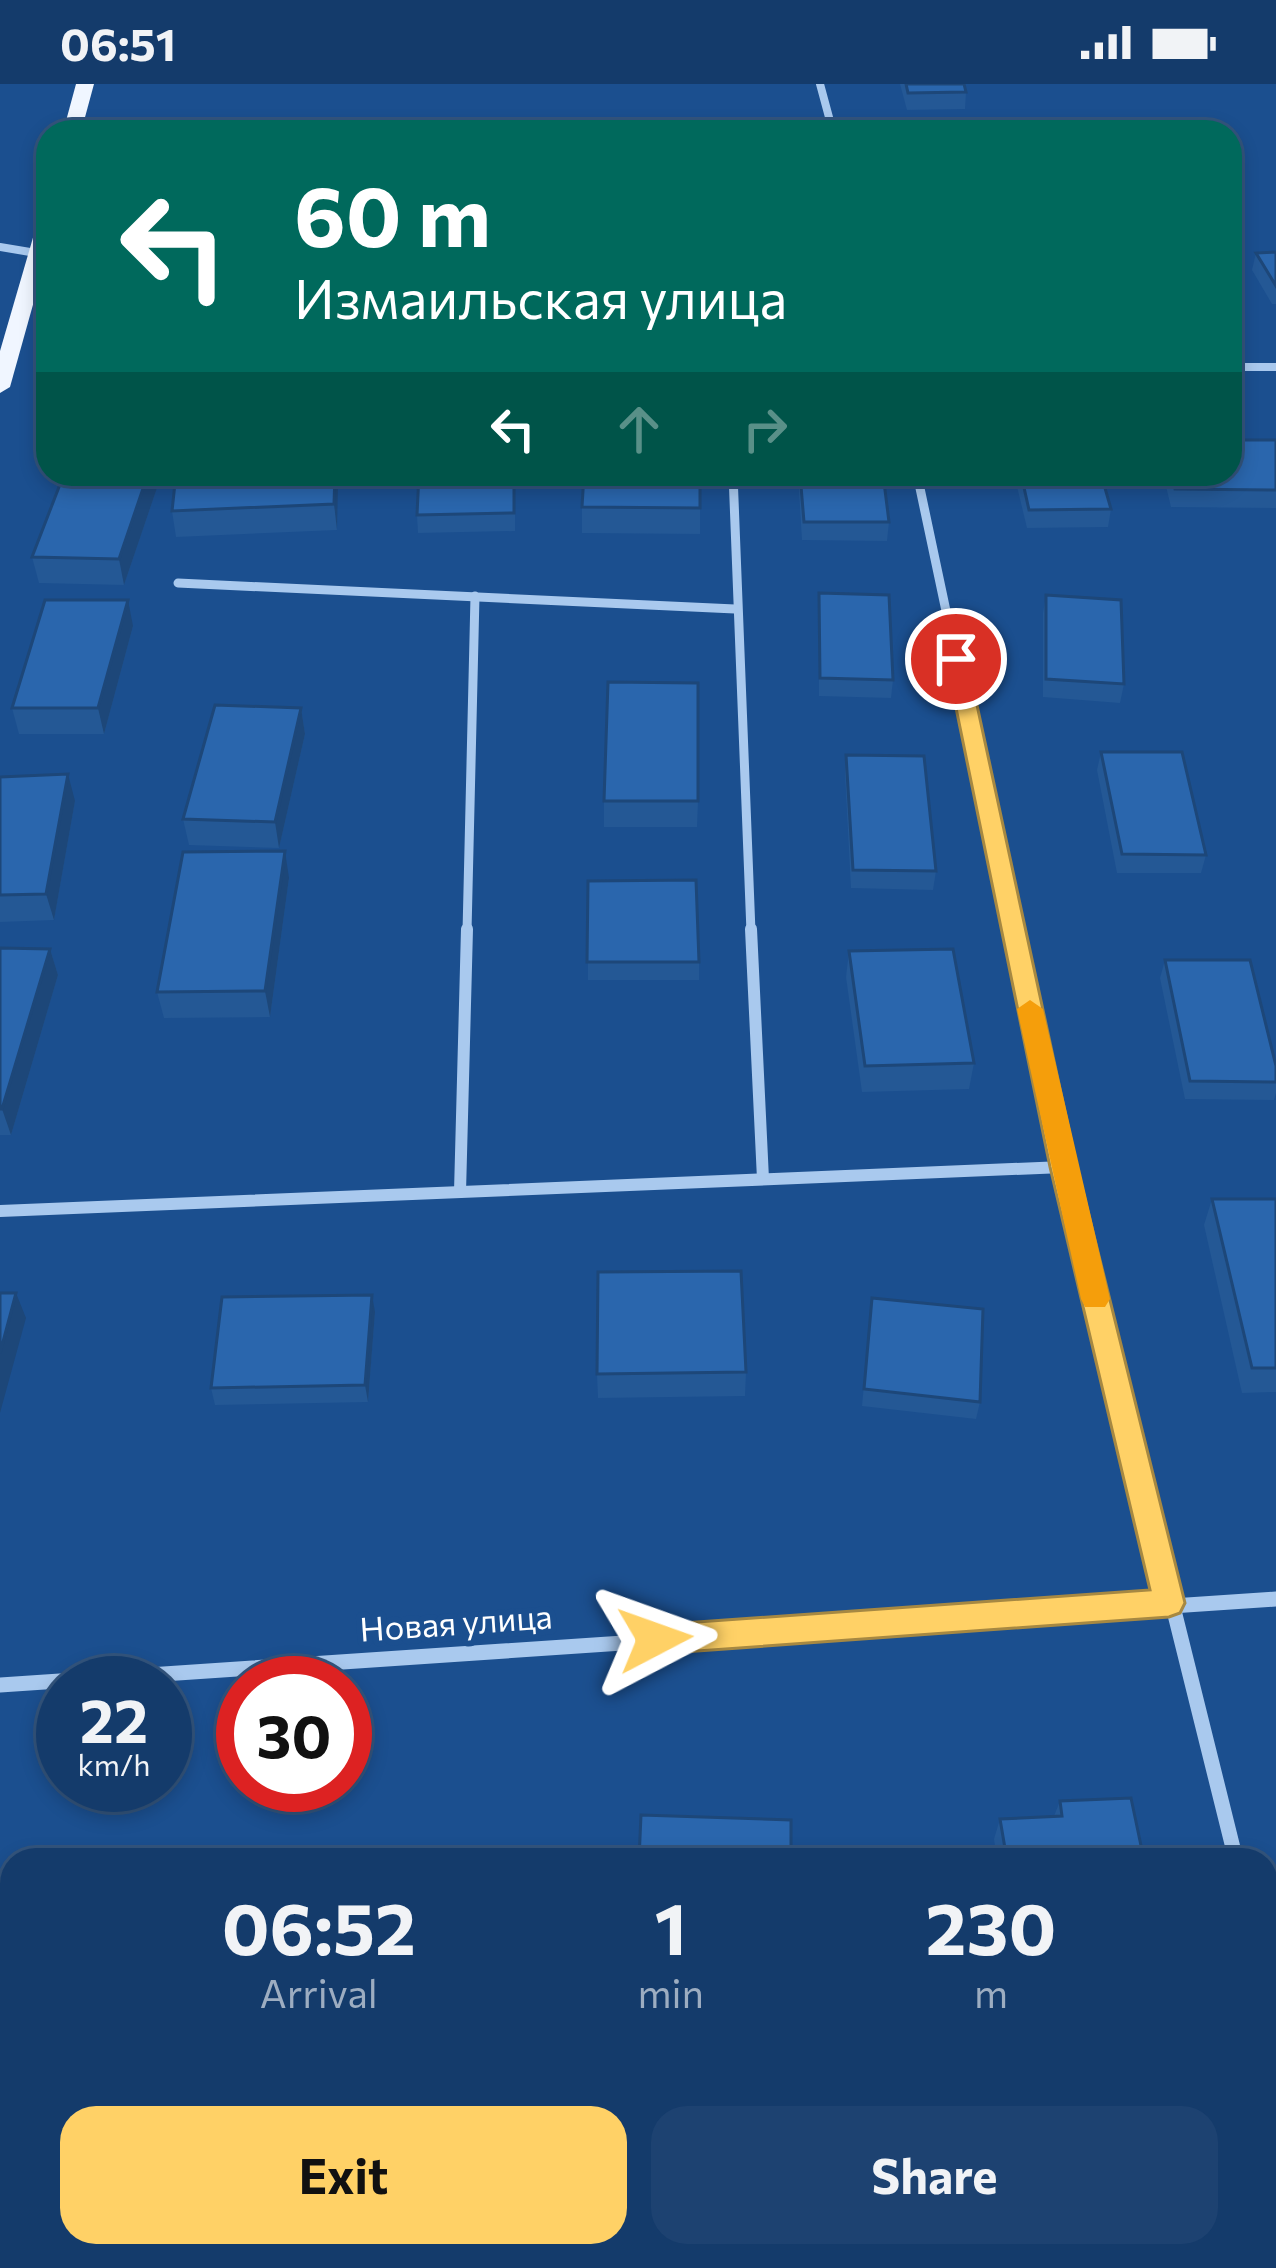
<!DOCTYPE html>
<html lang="en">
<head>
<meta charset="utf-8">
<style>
  :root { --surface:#143b6b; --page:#1d4271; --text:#f1f3f6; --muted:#9dadc1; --line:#33557e; --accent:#ffd166 }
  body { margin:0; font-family:Commissioner,sans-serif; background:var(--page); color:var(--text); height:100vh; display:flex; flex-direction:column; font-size:45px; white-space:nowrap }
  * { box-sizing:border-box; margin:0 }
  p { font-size:39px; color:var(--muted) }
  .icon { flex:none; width:66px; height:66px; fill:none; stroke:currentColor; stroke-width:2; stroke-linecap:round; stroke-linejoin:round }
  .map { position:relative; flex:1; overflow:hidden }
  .panel { position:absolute; left:0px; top:1764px; width:1278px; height:420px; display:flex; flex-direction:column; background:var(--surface); border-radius:36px 36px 0 0; box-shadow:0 6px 18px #0003,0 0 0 3px var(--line) }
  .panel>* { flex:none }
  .hud { position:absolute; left:36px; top:36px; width:1206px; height:366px; border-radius:36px; box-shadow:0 6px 18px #0003,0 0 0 3px var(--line); background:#00695c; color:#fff; overflow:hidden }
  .speed { position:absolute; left:36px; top:1572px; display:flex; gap:24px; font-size:60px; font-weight:700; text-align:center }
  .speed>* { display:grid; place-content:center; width:156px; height:156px; border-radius:50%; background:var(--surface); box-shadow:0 6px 18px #0003,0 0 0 3px var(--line); line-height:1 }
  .speed small { font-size:30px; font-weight:400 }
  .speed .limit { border:18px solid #d22; background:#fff; color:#111 }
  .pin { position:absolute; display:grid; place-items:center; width:102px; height:102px; color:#fff; margin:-51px; border:6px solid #fff; border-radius:50%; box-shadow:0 3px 12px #0007 }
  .me { position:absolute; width:132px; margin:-66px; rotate:86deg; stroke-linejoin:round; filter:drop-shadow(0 0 9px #0008) }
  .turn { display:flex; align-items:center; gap:42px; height:252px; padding:0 60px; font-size:54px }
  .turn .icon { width:156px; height:156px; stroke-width:2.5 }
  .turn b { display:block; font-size:84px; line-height:102px }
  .lanes { display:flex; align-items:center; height:114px; padding:0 60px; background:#0003; justify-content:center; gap:60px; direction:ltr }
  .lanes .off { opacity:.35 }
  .eta { display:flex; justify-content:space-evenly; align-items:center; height:204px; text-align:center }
  .eta b { font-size:72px; font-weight:700; line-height:84px }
  .primary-button { display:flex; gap:24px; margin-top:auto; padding:24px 60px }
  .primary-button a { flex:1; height:138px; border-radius:36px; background:var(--accent); color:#111; font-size:48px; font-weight:700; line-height:138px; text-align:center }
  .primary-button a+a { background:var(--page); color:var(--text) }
  .status { display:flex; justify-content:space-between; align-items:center; height:84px; padding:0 60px; background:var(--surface); direction:ltr }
  .status svg { height:33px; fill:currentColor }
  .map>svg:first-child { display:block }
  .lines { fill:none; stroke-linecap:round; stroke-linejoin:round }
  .minor-far3 { stroke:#a9c9ee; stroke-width:8 }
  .minor-far2 { stroke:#a9c9ee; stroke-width:9 }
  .minor-far1 { stroke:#a9c9ee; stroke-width:12 }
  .minor { stroke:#a9c9ee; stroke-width:15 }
  .primary { fill:#f0f6ff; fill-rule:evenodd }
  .wall { fill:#245895 }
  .shaded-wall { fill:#1d4779 }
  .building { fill:#2a66ad; stroke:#1d4779; stroke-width:3 }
  .route { fill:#ffd166; stroke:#a68842; stroke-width:3 }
  .slow { fill:#f59e0b }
  .labels { text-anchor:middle; stroke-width:12; stroke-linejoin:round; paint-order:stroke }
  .street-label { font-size:33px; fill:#fff; stroke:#1b4f8f }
</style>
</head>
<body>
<div class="status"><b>06:51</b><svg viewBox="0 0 49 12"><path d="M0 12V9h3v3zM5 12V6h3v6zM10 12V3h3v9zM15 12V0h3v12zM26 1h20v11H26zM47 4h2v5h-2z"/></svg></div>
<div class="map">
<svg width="1276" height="2184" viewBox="0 0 1276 2184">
  <rect width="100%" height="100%" fill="#1b4f8f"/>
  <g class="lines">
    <!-- minor-far3 -->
    <g class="minor-far3">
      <path d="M820 0 833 48"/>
      <path d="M0 163 48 171"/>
      <path d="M1230 283H1276"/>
    </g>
    <!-- minor-far2 -->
    <g class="minor-far2">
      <path d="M733 390 751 848"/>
      <path d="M917 390 1014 848"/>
      <path d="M178 499 735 525"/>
      <path d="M467 848 475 512"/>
    </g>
    <!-- minor-far1 -->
    <g class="minor-far1">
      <path d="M751 845 763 1095"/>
      <path d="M1013 845 1063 1083 1152 1441"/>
      <path d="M460 1108 467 845"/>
      <path d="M0 1127 1063 1083"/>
    </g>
    <!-- minor -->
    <g class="minor">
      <path d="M1152 1438 1236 1776"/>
      <path d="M0 1601 1276 1515"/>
      <path d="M1266 1893 1276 1931"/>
      <path d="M1266 2017H1276"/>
      <path d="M0 2049 12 2048"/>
    </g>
    <!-- primary -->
    <g class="primary">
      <path d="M76 0H94L81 48H63Z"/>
      <path d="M48 127V167L10 303 0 309V267L39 133Z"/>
    </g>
  </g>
  <!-- wall -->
  <g class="wall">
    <path d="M900 0H964L966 8 965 25 907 26Z"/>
    <path d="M1276 168V220H1272L1252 186 1256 169Z"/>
    <path d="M1276 356V424L1171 423 1163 390H1230Z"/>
    <path d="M64 390H154L157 404 124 501 39 499 32 473Z"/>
    <path d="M176 390H337V446L176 453 172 427Z"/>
    <path d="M515 390V447L418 449 417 431Z"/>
    <path d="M700 390V450L582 449V423Z"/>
    <path d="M798 390H883L889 438 887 457 802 456Z"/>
    <path d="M1014 390H1101L1111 425 1108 443 1027 444Z"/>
    <path d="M819 509 893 596 891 614 819 612Z"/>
    <path d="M1046 511 1124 600 1120 619 1043 613V529Z"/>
    <path d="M133 542 104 650H19L12 624Z"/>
    <path d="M301 624 305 650 279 764 189 761 183 735Z"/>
    <path d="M1101 668 1206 771 1201 789H1117L1097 686Z"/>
    <path d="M846 671 936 787 933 806 851 804 845 689Z"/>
    <path d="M0 693 75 717 54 836 0 838Z"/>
    <path d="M604 717H698L697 743H604Z"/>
    <path d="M289 794 270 933 164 934 157 908Z"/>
    <path d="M588 797 699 878V896H588Z"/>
    <path d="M0 864 50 865 58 891 11 1051H0Z"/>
    <path d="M849 867 974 979 969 1005 862 1008 846 893Z"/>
    <path d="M1165 876 1276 982V1009L1274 1016 1185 1015 1160 894Z"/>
    <path d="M1212 1115H1276V1308L1242 1309 1204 1141Z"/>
    <path d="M872 1214 980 1318 976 1335 862 1322Z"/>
    <path d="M375 1228 368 1318 215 1321 211 1304Z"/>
    <path d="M746 1288 745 1312 598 1314 597 1290Z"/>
    <path d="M1060 1717 1144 1776H997L994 1755 1000 1735 1054 1732Z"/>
    <path d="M1266 2075 1276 2184H1261L1260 2172H1266Z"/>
  </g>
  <!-- shaded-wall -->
  <g class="shaded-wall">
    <path d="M148 390H154L157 404 124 501 119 475Z"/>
    <path d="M335 390H337L338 400 337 446 334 420Z"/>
    <path d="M128 516 133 542 104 650 98 624Z"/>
    <path d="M301 624 305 650 279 764 275 738Z"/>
    <path d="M68 690 75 717 54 836 46 810Z"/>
    <path d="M285 767 289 794 270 933 265 907Z"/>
    <path d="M50 865 58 891 11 1051 2 1025Z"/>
    <path d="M16 1209 26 1234 0 1329V1269Z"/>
    <path d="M372 1211 375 1228 368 1318 365 1301Z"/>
  </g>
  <!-- building -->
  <g class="building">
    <path d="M906 0H964L966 8 908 9Z"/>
    <path d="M933 45 992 46V48H933Z"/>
    <path d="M1276 168V202L1256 169Z"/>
    <path d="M1230 356H1276V406L1175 405 1172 390H1230Z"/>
    <path d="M64 390H148L119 475 32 473Z"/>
    <path d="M176 390H335L334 420 172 427Z"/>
    <path d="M419 390H514V429L417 431Z"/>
    <path d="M584 390H700V424L582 423Z"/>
    <path d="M800 390H883L889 438H804Z"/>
    <path d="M1021 390H1101L1111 425 1029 426Z"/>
    <path d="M819 509 889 511 893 596 820 594Z"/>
    <path d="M1046 511 1121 516 1124 600 1046 595Z"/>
    <path d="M45 516H128L98 624H12Z"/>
    <path d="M608 598 698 599V717H604Z"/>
    <path d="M215 621 301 624 275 738 183 735Z"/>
    <path d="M1101 668H1182L1206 771 1122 770Z"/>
    <path d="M846 671 924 672 936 787 853 786Z"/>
    <path d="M68 690 46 810 0 811V693Z"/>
    <path d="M285 767 265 907 157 908 183 768Z"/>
    <path d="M696 796 699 878H587L588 797Z"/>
    <path d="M0 864 50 865 2 1025H0Z"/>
    <path d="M953 865 974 979 865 982 849 867Z"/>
    <path d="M1165 876H1250L1276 982V998L1190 997Z"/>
    <path d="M1212 1115H1276V1284H1252Z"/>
    <path d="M741 1187 746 1288 597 1290 598 1188Z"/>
    <path d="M0 1209H16L0 1269Z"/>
    <path d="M372 1211 365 1301 211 1304 222 1213Z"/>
    <path d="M872 1214 983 1225 980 1318 864 1305Z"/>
    <path d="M1131 1714 1144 1776H1007L1000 1735 1062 1732 1060 1717Z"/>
    <path d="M641 1731 791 1736V1776H639Z"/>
    <path d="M1266 2075H1276V2184L1266 2104Z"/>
    <path d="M394 2172H608L607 2184H393Z"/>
  </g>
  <!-- route -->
  <path class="route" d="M956 568 967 575 1077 1083 1185 1519 1180 1529 1169 1533 655 1570 643 1566 638 1555 643 1545 655 1541 1150 1506 1050 1083 946 575Z"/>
  <!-- slow -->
  <path class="slow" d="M1030 916 1043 925 1110 1215 1105 1223H1085L1081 1215 1017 925Z"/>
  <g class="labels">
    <!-- street labels -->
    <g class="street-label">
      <text transform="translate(456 1539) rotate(-4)" y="12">Новая улица</text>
    </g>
  </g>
</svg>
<div class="speed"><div>22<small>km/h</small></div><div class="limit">30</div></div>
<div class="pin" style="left:956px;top:575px;background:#d93025"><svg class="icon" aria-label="arrive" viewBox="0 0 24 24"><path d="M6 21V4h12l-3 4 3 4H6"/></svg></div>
<svg class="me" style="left:655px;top:1555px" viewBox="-20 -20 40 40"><path d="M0-17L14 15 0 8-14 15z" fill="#ffd166" stroke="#fff" stroke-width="4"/></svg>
<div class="hud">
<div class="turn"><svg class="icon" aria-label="left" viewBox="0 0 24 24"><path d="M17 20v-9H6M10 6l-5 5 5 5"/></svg><div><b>60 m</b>Измаильская улица</div></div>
<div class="lanes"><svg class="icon" aria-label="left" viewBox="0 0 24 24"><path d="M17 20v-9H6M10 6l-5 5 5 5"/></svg><svg class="icon off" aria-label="ahead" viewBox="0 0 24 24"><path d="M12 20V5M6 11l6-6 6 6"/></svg><svg class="icon off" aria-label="right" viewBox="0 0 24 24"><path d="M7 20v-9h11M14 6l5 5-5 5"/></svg></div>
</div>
<section class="panel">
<div class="eta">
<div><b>06:52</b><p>Arrival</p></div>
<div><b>1</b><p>min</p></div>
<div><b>230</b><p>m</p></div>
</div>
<div class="primary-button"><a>Exit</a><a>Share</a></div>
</section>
</div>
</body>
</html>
